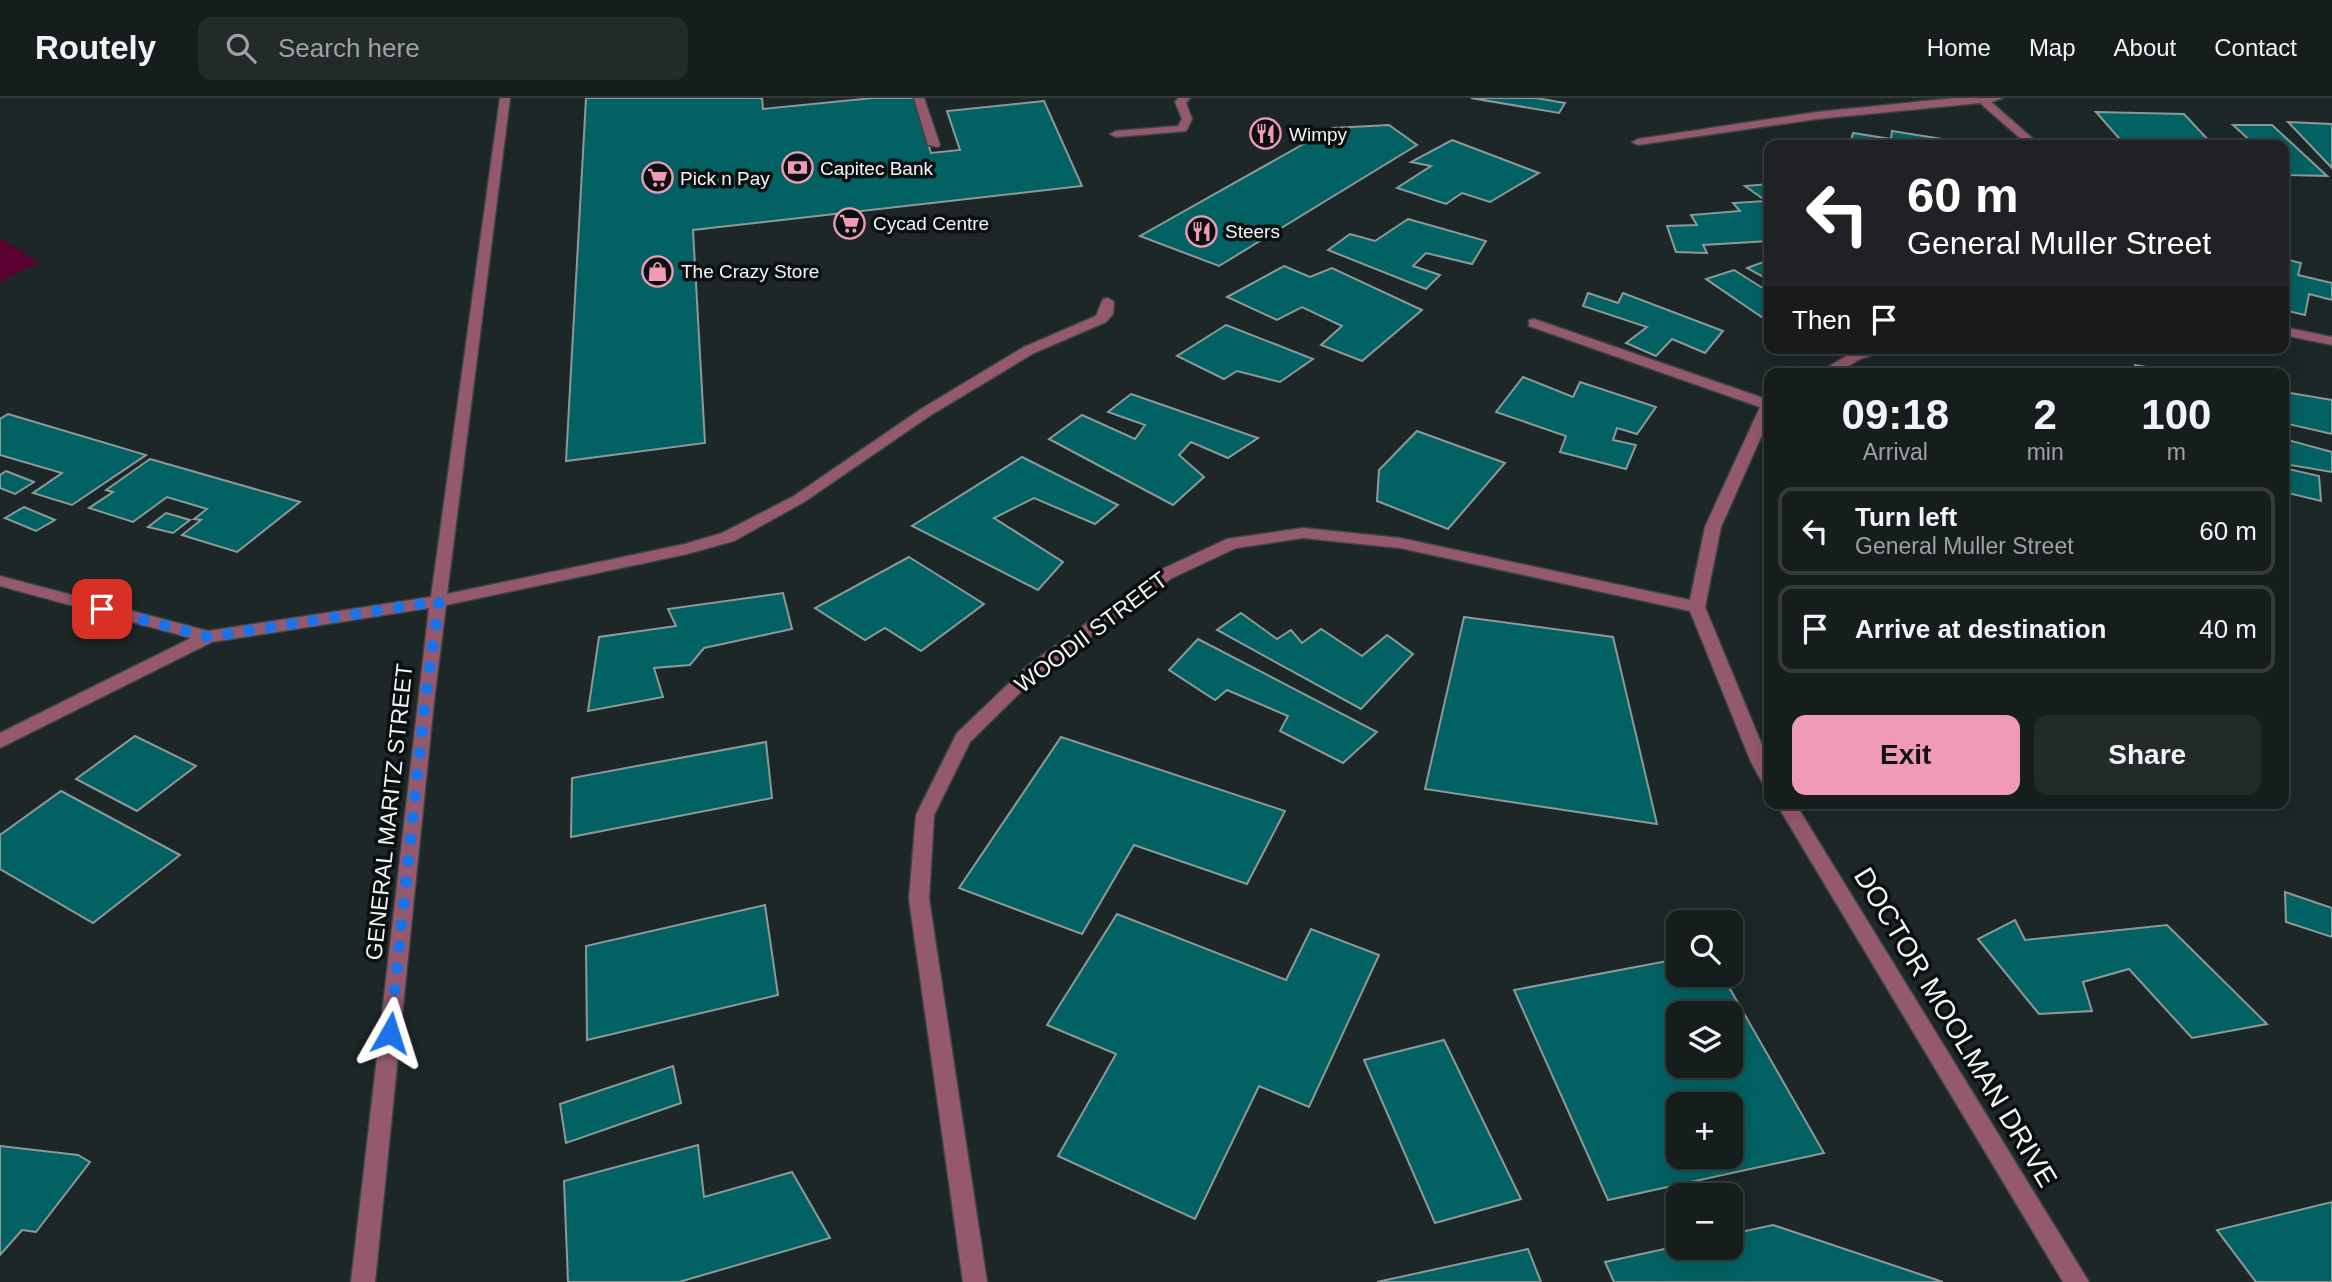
<!DOCTYPE html>
<html lang="en">
<head>
<meta charset="utf-8">
<style>
  :root { --surface:#161d1d; --page:#232a2a; --text:#f1f3f6; --muted:#9ea2a4; --line:#353b3b; --accent:#ef9ab8 }
  body { margin:0; font-family:Arial,sans-serif; background:var(--page); color:var(--text); height:100vh; display:flex; flex-direction:column; font-size:26px; white-space:nowrap }
  * { box-sizing:border-box; margin:0 }
  p { font-size:23px; color:var(--muted) }
  .icon { flex:none; width:38px; height:38px; fill:none; stroke:currentColor; stroke-width:2; stroke-linecap:round; stroke-linejoin:round }
  .map { position:relative; flex:1; overflow:hidden }
  .sheet { position:absolute; left:1764px; top:270px; width:525px; height:441px; display:flex; flex-direction:column; background:var(--surface); border-radius:14px; box-shadow:0 7px 28px #0002,0 0 0 2px var(--line) }
  .sheet>* { flex:none }
  .guide { position:absolute; left:1764px; top:42px; width:525px; height:214px; border-radius:14px; box-shadow:0 7px 28px #0002,0 0 0 2px var(--line); background:#202124; color:#fff; overflow:hidden }
  .tools { position:absolute; left:1666px; top:812px; display:grid; gap:14px }
  .tools a { display:grid; place-items:center; width:77px; height:77px; border-radius:14px; background:var(--surface); box-shadow:0 7px 28px #0002,0 0 0 2px var(--line); font-size:35px }
  .pin { position:absolute; display:grid; place-items:center; width:60px; height:60px; color:#fff; margin:-30px; border-radius:14px; box-shadow:0 4px 10px #0006 }
  .me { position:absolute; width:77px; margin:-38px; rotate:6deg; stroke-linejoin:round; filter:drop-shadow(0 0 5px #0008) }
  .turn { display:flex; align-items:center; gap:24px; height:147px; padding:0 28px; font-size:32px }
  .turn .icon { width:91px; height:91px; stroke-width:2.5 }
  .turn b { display:block; font-size:49px; line-height:60px }
  .then { display:flex; align-items:center; height:66px; padding:0 28px; background:#0003; gap:14px; font-size:26px }
  .eta { display:flex; justify-content:space-evenly; align-items:center; height:119px; text-align:center }
  .eta b { font-size:42px; font-weight:700; line-height:49px }
  .button { display:flex; gap:14px; margin-top:auto; padding:14px 28px }
  .button a { flex:1; height:80px; border-radius:14px; background:var(--accent); color:#111; font-size:28px; font-weight:700; line-height:80px; text-align:center }
  .button a+a { background:var(--page); color:var(--text) }
  ul { padding:0; list-style:none }
  li { display:flex; align-items:center; gap:21px; height:88px; margin:0 14px 10px; padding:0 14px; border:4px solid var(--line); border-radius:14px }
  li div { flex:1 }
  li b { display:block; font-size:26px }
  li em { font-style:normal }
  header { display:flex; align-items:center; gap:42px; box-sizing:border-box; height:98px; padding:0 35px; background:var(--surface); border-bottom:2px solid var(--line) }
  header strong { font-size:33px }
  nav { display:flex; gap:38px; margin-inline-start:auto; font-size:24px }
  .search { width:490px; height:63px; background:var(--page); display:flex; align-items:center; gap:18px; box-sizing:border-box; padding:0 24px; border-radius:14px; color:var(--muted); font-size:26px }
  .map>svg:first-child { display:block }
  .green { fill:#5b0030 }
  .building { fill:#026263; stroke:#8d9998; stroke-width:2; fill-rule:evenodd }
  .lines { fill:none; stroke-linecap:round; stroke-linejoin:round }
  .minor-casing { stroke:#3b4444; stroke-width:3 }
  .minor { fill:#95596e; fill-rule:evenodd }
  .route { stroke:#1a73e8; stroke-width:12; stroke-dasharray:0 21.6 }
  .labels { text-anchor:middle; stroke-width:7; stroke-linejoin:round; paint-order:stroke }
  .far-poi-label { font-size:19px; fill:#f0f6f6; stroke:#0b0f0f; text-anchor:start }
  .street-label { font-size:23px; fill:#f0f6f6; stroke:#0b0f0f }
  .near-street-label { font-size:28px; fill:#f0f6f6; stroke:#0b0f0f }
</style>
</head>
<body>
<header>
<strong>Routely</strong>
<div class="search"><svg class="icon" aria-label="search" viewBox="0 0 24 24"><circle cx="10" cy="10" r="6"/><path d="M15 15l6 6"/></svg>Search here</div>
<nav><a>Home</a><a>Map</a><a>About</a><a>Contact</a></nav>
</header>
<div class="map">
<svg width="2332" height="1184" viewBox="0 0 2332 1184">
  <rect width="100%" height="100%" fill="#1d2727"/>
  <!-- green -->
  <path class="green" d="M0 140 38 164 0 184Z"/>
  <!-- building -->
  <g class="building">
    <path d="M586 0H762L763 11 873 0H914L931 55 960 52 947 13 1044 3 1082 88 693 132 705 345 566 363Z"/>
    <path d="M1471 0H1536L1565 5 1559 15Z"/>
    <path d="M2096 14 2184 16 2213 47H2125Z"/>
    <path d="M2288 24 2332 26V70Z"/>
    <path d="M1389 27 1417 47 1219 168 1140 138 1332 30Z"/>
    <path d="M2233 27H2272L2327 78 2287 77 2284 75V47H2255Z"/>
    <path d="M1892 33 1968 45V47H1850L1853 35 1891 41Z"/>
    <path d="M1452 42 1539 75 1490 104 1462 95 1446 106 1397 90 1431 68 1411 64Z"/>
    <path d="M1769 86V143L1703 147 1707 155 1676 154 1667 128 1697 127 1691 117 1740 113 1733 105 1766 103 1745 88Z"/>
    <path d="M1408 121 1486 143 1472 166 1426 155 1413 168 1440 177 1426 191 1328 152 1350 136 1375 143Z"/>
    <path d="M2284 161 2301 165 2298 177 2332 185V202L2309 196 2305 217 2284 212Z"/>
    <path d="M1769 162V182L1747 170Z"/>
    <path d="M1284 168 1310 179 1332 170 1422 212 1362 263 1321 247 1342 228 1302 209 1277 222 1227 199Z"/>
    <path d="M1734 172 1769 194V224L1706 181Z"/>
    <path d="M1588 195 1618 205 1623 195 1723 233 1705 255 1672 241 1656 258 1626 245 1647 229 1583 208Z"/>
    <path d="M1226 227 1313 261 1280 284 1237 273 1224 281 1177 258Z"/>
    <path d="M2135 267 2179 275H2136Z"/>
    <path d="M1523 279 1573 299 1580 284 1656 309 1637 336 1617 330 1613 342 1636 347 1626 371 1560 354 1566 338 1496 314Z"/>
    <path d="M2284 294 2332 302V336L2284 325Z"/>
    <path d="M1131 296 1258 340 1228 360 1191 344 1179 357 1204 379 1173 407 1049 341 1082 317 1135 341 1145 327 1108 314Z"/>
    <path d="M8 316 146 357 72 407 33 395 62 375 0 357V321Z"/>
    <path d="M1417 333 1505 365 1448 431 1377 403 1379 372Z"/>
    <path d="M2284 341 2332 354V374L2284 366Z"/>
    <path d="M1022 359 1118 407 1095 426 1034 400 994 420 1063 464 1038 492 912 428Z"/>
    <path d="M150 361 300 404 237 454 182 437 201 422 194 421 207 411 167 399 133 424 89 410 113 394 106 392Z"/>
    <path d="M2284 370 2319 378 2321 403 2284 394Z"/>
    <path d="M6 373 34 384 15 396 0 390V377Z"/>
    <path d="M24 409 55 422 36 433 5 420Z"/>
    <path d="M166 415 190 422 173 435 148 429Z"/>
    <path d="M909 459 984 506 921 553 885 530 865 542 815 510Z"/>
    <path d="M783 495 792 531 704 550 690 567 654 570 663 599 588 613 599 539 676 528 668 511Z"/>
    <path d="M1241 515 1277 541 1291 532 1302 545 1321 531 1362 558 1387 537 1413 556 1361 611 1217 532Z"/>
    <path d="M1464 519 1613 539 1657 726 1425 691Z"/>
    <path d="M1198 541 1377 634 1343 665 1280 633 1288 618 1227 592 1215 602 1169 572Z"/>
    <path d="M135 638 196 668 137 713 76 681Z"/>
    <path d="M1061 639 1285 713 1247 786 1134 747 1082 836 959 790Z"/>
    <path d="M766 644 772 700 571 739 572 680Z"/>
    <path d="M61 693 180 757 93 825 0 771V737Z"/>
    <path d="M2285 794 2332 810V839L2286 824Z"/>
    <path d="M765 807 778 897 587 942 586 848Z"/>
    <path d="M1117 816 1286 882 1311 831 1379 857 1309 1009 1259 988 1195 1121 1058 1058 1116 956 1047 927Z"/>
    <path d="M2015 822 2025 842 2167 827 2267 926 2192 940 2129 871 2083 884 2092 913 2039 916 1978 841Z"/>
    <path d="M1678 861V877H1722L1824 1055 1608 1102 1514 892ZM1678 915H1731V968H1678ZM1678 1006H1731V1059H1678Z"/>
    <path d="M1444 942 1521 1101 1435 1125 1364 962Z"/>
    <path d="M673 968 681 1005 566 1045 560 1006Z"/>
    <path d="M698 1047 704 1099 792 1074 830 1140 679 1184H568L564 1083Z"/>
    <path d="M0 1048 78 1057 90 1064 36 1134 22 1132 0 1157Z"/>
    <path d="M2332 1104V1184H2256L2217 1132Z"/>
    <path d="M1773 1127 1943 1184H1614L1605 1164 1678 1148 1731 1150V1136Z"/>
    <path d="M1528 1151 1541 1184H1377Z"/>
  </g>
  <g class="lines">
    <defs>
      <g id="minor">
        <path d="M500 0H510L447 496 685 446 722 435 794 398 921 311 1024 249 1096 218 1103 201 1108 200 1114 204 1113 216 1106 224 1034 255 931 317 804 404 734 443 687 456 446 507 434 603 375 1184H351L429 510 212 544 0 650V635L191 540 0 488V478L208 533 431 499Z"/>
        <path d="M914 0H924L940 47 938 49 928 47Z"/>
        <path d="M1178 0H1190L1186 5 1192 21 1186 33 1116 39 1110 36 1116 33 1178 28 1182 21 1175 4Z"/>
        <path d="M1955 0H2003L1991 4 2040 47H2028L1980 5 1817 21 1638 47 1632 44 1638 41 1817 14Z"/>
        <path d="M1534 221 1769 302V321L1721 429 1705 509 1769 664V686L1762 684 1751 664 1690 513 1400 450 1303 440 1236 450 1172 480 1038 577 970 644 934 717 929 801 987 1184H963L909 801 916 717 957 635 1026 569 1160 472 1227 441 1303 430 1400 440 1690 502 1705 429 1760 309 1529 228V222Z"/>
        <path d="M2284 229 2332 239V247L2284 237Z"/>
        <path d="M1870 250H1897L1862 260 1836 275H1818L1853 254Z"/>
        <path d="M1776 705H1795L2089 1184H2063Z"/>
      </g>
    </defs>
    <!-- minor casing -->
    <use href="#minor" class="minor-casing"/>
    <!-- minor -->
    <use href="#minor" class="minor"/>
  </g>
  <g class="lines">
    <!-- route -->
    <path class="route" d="M102 511 208 539 439 503 425 603 390 935"/>
  </g>
  <!-- icons -->
  <defs>
    <symbol id="restaurant-ring" viewBox="-11 -11 22 22"><circle r="9.5" fill="#0b0f0f" stroke="#ef9ab8" stroke-width="1.5"/><path d="M-5-6h1v4h1v-4h1v4h1v-4h1v5L-1.5 .5V6h-2V.5L-5-1ZM5-6V6H3V1.5H1.5Q1.5-4 5-6Z" fill="#ef9ab8"/></symbol>
    <symbol id="bank-ring" viewBox="-11 -11 22 22"><circle r="9.5" fill="#0b0f0f" stroke="#ef9ab8" stroke-width="1.5"/><path d="M-6-4H6V4H-6ZM0-2.3a2.3 2.3 0 1 0 0 4.6a2.3 2.3 0 1 0 0-4.6Z" fill="#ef9ab8"/></symbol>
    <symbol id="supermarket-ring" viewBox="-11 -11 22 22"><circle r="9.5" fill="#0b0f0f" stroke="#ef9ab8" stroke-width="1.5"/><path d="M-6-5.5h2.5l.6 2H6L4.5 2H-2.5L-4.4-4H-6ZM-1.5 3.2a1.3 1.3 0 1 0 .1 0ZM3 3.2a1.3 1.3 0 1 0 .1 0Z" fill="#ef9ab8"/></symbol>
    <symbol id="shop-ring" viewBox="-11 -11 22 22"><circle r="9.5" fill="#0b0f0f" stroke="#ef9ab8" stroke-width="1.5"/><path d="M-5-2.5h2.3a2.7 3.5 0 0 1 5.4 0H5L5.5 6h-11ZM-1.5-2.5h3a1.5 2.3 0 0 0-3 0Z" fill="#ef9ab8"/></symbol>
  </defs>
  <g fill-rule="evenodd">
    <use href="#restaurant-ring" x="1248" y="18" width="35" height="35"/>
    <use href="#bank-ring" x="780" y="52" width="35" height="35"/>
    <use href="#supermarket-ring" x="640" y="62" width="35" height="35"/>
    <use href="#supermarket-ring" x="832" y="108" width="35" height="35"/>
    <use href="#restaurant-ring" x="1184" y="116" width="35" height="35"/>
    <use href="#shop-ring" x="640" y="156" width="35" height="35"/>
  </g>
  <g class="labels">
    <!-- far-poi labels -->
    <g class="far-poi-label">
      <text x="1289" y="43">Wimpy</text>
      <text x="820" y="77">Capitec Bank</text>
      <text x="680" y="87">Pick n Pay</text>
      <text x="873" y="132">Cycad Centre</text>
      <text x="1225" y="140">Steers</text>
      <text x="681" y="180">The Crazy Store</text>
    </g>
    <!-- street labels -->
    <g class="street-label">
      <text transform="translate(1091 534) rotate(-37)" y="8">WOODII STREET</text>
      <text transform="translate(389 714) rotate(-84)" y="8">GENERAL MARITZ STREET</text>
    </g>
    <!-- near-street labels -->
    <g class="near-street-label">
      <text transform="translate(1956 929) rotate(59)" y="10">DOCTOR MOOLMAN DRIVE</text>
    </g>
  </g>
</svg>
<div class="tools">
<a><svg class="icon" aria-label="search" viewBox="0 0 24 24"><circle cx="10" cy="10" r="6"/><path d="M15 15l6 6"/></svg></a>
<a><svg class="icon" aria-label="layers" viewBox="0 0 24 24"><path d="M12 4l9 5-9 5-9-5zM3 14l9 5 9-5"/></svg></a>
<a>+</a>
<a>−</a>
</div>
<div class="pin" style="left:102px;top:511px;background:#d93025"><svg class="icon" aria-label="arrive" viewBox="0 0 24 24"><path d="M6 21V4h12l-3 4 3 4H6"/></svg></div>
<svg class="me" style="left:390px;top:935px" viewBox="-20 -20 40 40"><path d="M0-17L14 15 0 8-14 15z" fill="#1a73e8" stroke="#fff" stroke-width="4"/></svg>
<div class="guide">
<div class="turn"><svg class="icon" aria-label="left" viewBox="0 0 24 24"><path d="M17 20v-9H6M10 6l-5 5 5 5"/></svg><div><b>60 m</b>General Muller Street</div></div>
<div class="then">Then<svg class="icon" aria-label="arrive" viewBox="0 0 24 24"><path d="M6 21V4h12l-3 4 3 4H6"/></svg></div>
</div>
<section class="sheet">
<div class="eta">
<div><b>09:18</b><p>Arrival</p></div>
<div><b>2</b><p>min</p></div>
<div><b>100</b><p>m</p></div>
</div>
<ul>
<li><svg class="icon" aria-label="left" viewBox="0 0 24 24"><path d="M17 20v-9H6M10 6l-5 5 5 5"/></svg><div><b>Turn left</b><p>General Muller Street</p></div><em>60 m</em></li>
<li><svg class="icon" aria-label="arrive" viewBox="0 0 24 24"><path d="M6 21V4h12l-3 4 3 4H6"/></svg><div><b>Arrive at destination</b></div><em>40 m</em></li>
</ul>
<div class="button"><a>Exit</a><a>Share</a></div>
</section>
</div>
</body>
</html>
